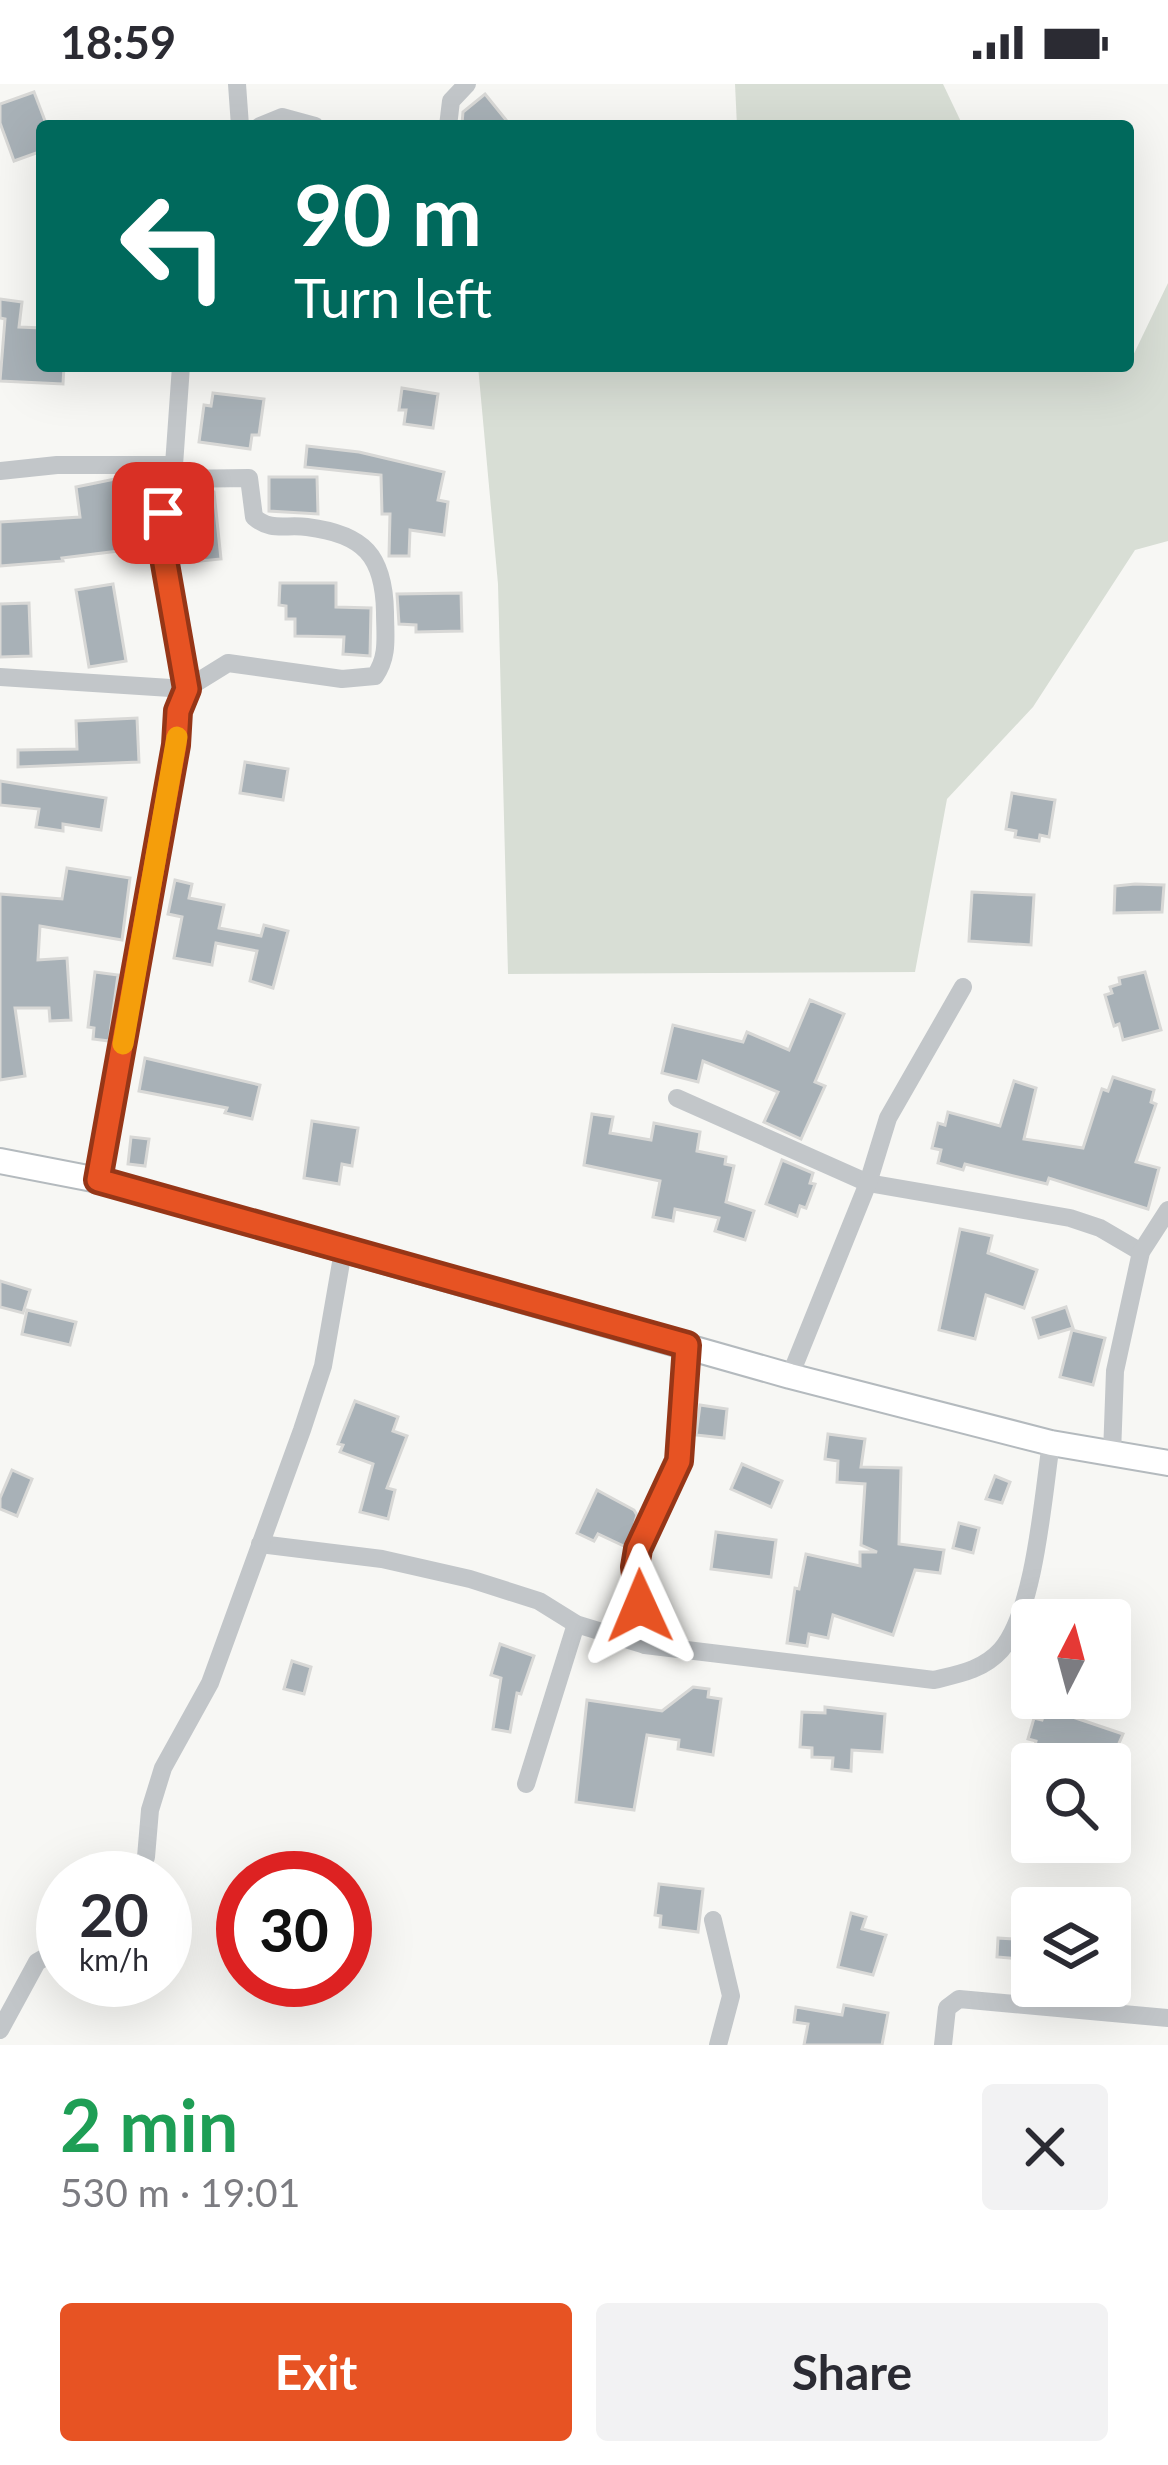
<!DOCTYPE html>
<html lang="en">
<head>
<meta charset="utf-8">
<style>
  :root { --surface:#fff; --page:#f2f2f3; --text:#2b2b33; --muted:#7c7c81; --accent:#e75323 }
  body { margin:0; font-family:Lato,sans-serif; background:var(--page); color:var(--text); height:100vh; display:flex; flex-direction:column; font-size:45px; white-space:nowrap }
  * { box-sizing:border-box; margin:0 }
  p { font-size:39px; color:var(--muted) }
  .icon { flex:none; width:66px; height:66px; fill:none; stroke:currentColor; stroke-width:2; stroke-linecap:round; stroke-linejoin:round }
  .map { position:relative; height:1961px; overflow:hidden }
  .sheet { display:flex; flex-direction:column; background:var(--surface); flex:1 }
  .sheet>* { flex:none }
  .guide { position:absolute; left:36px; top:36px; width:1098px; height:252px; border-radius:12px; box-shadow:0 12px 48px #0002; background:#00695c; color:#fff; overflow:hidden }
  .needle { width:78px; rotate:6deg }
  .tools { position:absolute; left:1011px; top:1515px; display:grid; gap:24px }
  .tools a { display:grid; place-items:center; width:120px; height:120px; border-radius:12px; background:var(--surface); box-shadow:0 12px 48px #0002; font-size:60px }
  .speed { position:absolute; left:36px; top:1767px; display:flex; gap:24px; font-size:60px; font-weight:700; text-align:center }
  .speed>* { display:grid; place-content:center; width:156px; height:156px; border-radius:50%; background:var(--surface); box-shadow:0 12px 48px #0002; line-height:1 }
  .speed small { font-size:30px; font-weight:400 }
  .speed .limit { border:18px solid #d22; background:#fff; color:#111 }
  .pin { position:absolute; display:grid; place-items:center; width:102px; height:102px; color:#fff; margin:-51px; border-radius:24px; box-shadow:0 6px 18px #0006 }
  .me { position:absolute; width:132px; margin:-66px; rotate:359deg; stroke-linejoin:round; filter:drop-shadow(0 0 9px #0008) }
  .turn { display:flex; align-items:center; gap:42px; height:252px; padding:0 60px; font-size:54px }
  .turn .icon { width:156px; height:156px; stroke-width:2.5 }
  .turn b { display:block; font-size:84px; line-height:102px }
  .round { display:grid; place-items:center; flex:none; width:126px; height:126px; border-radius:12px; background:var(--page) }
  .headline { display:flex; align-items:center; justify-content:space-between; height:204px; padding:0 60px }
  h1 { font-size:72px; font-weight:700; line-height:90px; color:#1e9e55 }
  .primary-button { display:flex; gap:24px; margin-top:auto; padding:24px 60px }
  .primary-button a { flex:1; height:138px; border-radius:12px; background:var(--accent); color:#fff; font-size:48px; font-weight:700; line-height:138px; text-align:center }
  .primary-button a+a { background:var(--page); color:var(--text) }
  .status { display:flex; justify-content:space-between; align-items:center; height:84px; padding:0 60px; background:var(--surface); direction:ltr }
  .status svg { height:33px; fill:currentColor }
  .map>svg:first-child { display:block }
  .green { fill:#d8ded5 }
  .building { fill:#a8b1b7; stroke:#d8d8d6; stroke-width:3 }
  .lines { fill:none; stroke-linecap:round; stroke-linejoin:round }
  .secondary-casing { stroke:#b4babe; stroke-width:28 }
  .street { stroke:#c2c6c9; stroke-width:18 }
  .secondary { stroke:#fff; stroke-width:24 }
  .route-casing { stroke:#963617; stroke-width:30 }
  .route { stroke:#e75323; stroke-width:21 }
  .slow { stroke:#f59e0b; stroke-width:21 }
</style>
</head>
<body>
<div class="status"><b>18:59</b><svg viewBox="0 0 49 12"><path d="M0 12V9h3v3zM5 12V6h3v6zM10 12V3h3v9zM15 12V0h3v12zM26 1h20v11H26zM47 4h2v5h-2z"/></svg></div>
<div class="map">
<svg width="1168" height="1961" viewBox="0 0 1168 1961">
  <rect width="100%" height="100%" fill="#f7f7f4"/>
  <!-- green -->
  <g class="green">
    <path d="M735 0H943L963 42H737Z"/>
    <path d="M1168 199V457L1135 466 1033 623 947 715 915 888 508 890 498 500 478 282H1110L1123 286 1128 282Z"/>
  </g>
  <!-- building -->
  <g class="building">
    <path d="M34 8 47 42H42V67L14 77 0 39V20Z"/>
    <path d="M485 10 511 42 462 40 463 28Z"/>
    <path d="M0 215 22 218 19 243 42 244V282H64L63 300 0 297 5 235 0 234Z"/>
    <path d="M402 304 438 310 433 344 404 340 406 326H399Z"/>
    <path d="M213 309 264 315 259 351H252L250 365 199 358 204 321 211 322Z"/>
    <path d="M307 362 359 368 444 388 438 416 448 418 444 451 410 446 409 472H389L390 430H382L381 391 305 383Z"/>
    <path d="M269 393H317L318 430 269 427Z"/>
    <path d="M157 394 149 429 150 471 143 472V464L62 474 63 477 0 482V438L80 433 76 403 115 395Z"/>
    <path d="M183 408H214L221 475 179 479 177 431Z"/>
    <path d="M280 499H336V523L371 524 370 572 343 570 344 553 295 552V535H286V522L279 521Z"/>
    <path d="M113 500 126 577 89 583 76 506Z"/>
    <path d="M461 509 462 547 416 548V541L399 540 397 510Z"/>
    <path d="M29 519 31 572 0 573V520Z"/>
    <path d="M137 634 139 678 18 683V666L77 665 76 637Z"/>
    <path d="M245 678 288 685 283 716 240 709Z"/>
    <path d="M0 697 106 714 101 746 63 740V747L36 743 39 725 0 721Z"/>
    <path d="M1012 709 1055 716 1049 753 1040 751 1039 757 1015 753 1016 747 1006 745Z"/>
    <path d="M67 784 130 794 122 856 40 842 38 876 67 874 71 936 50 937 49 924H15L25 992 0 996V810L62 815Z"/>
    <path d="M175 796 192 800 189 814 224 821 219 844 261 852 264 841 288 847 273 904 250 897 257 867 216 859 212 881 174 874 182 833 168 830Z"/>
    <path d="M1135 800 1164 801 1162 828 1114 829 1115 802Z"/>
    <path d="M972 808 1034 811 1031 861 969 857Z"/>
    <path d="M95 888 118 891 109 957 93 955 94 944 88 943Z"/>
    <path d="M1145 888 1161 946 1123 956 1119 940 1114 942 1105 911 1112 909 1110 903 1120 900 1119 894Z"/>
    <path d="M810 916 844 930 815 998 825 1002 801 1055 764 1038 778 1008 703 977 698 998 662 989 673 941 743 958 747 948 789 966Z"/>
    <path d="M145 974 260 1001 252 1035 225 1029 227 1024 139 1007Z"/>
    <path d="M1113 993 1154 1006 1151 1018 1156 1020 1136 1078 1159 1084 1148 1125 1049 1094 1047 1100 965 1080 963 1086 938 1079 941 1066 932 1064 938 1039 945 1041 948 1028 1000 1042 1014 997 1036 1004 1024 1055 1083 1064 1102 1005 1108 1007Z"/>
    <path d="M592 1030 613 1033 610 1049 651 1056 654 1039 700 1048 697 1067 726 1073 725 1080 734 1082 726 1118 754 1127 745 1156 715 1147 719 1134 675 1125 673 1137 653 1133 660 1097 584 1081Z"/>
    <path d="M312 1037 358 1044 352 1082 342 1080 339 1100 304 1094Z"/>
    <path d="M131 1053 149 1055 145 1082 128 1080Z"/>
    <path d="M782 1076 813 1089 810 1099 815 1100 806 1124 800 1122 797 1132 766 1120Z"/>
    <path d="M960 1145 992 1152 988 1169 1037 1186 1024 1224 986 1211 975 1255 939 1246Z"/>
    <path d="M0 1197 30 1206 23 1229 0 1223Z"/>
    <path d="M1066 1223 1073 1244 1039 1254 1033 1234Z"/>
    <path d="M27 1226 76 1238 70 1261 22 1250Z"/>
    <path d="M1072 1246 1105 1254 1093 1301 1060 1293Z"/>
    <path d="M355 1317 398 1333 393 1347 407 1352 387 1404 395 1406 388 1435 360 1428 373 1380 340 1368 343 1361 338 1360Z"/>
    <path d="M700 1321 727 1325 724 1354 696 1351Z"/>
    <path d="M828 1350 865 1355 861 1383 901 1384 899 1460 944 1466 940 1489 915 1486 893 1551 833 1531 828 1554 809 1550 807 1562 787 1559 795 1504 799 1505 806 1470 860 1482V1468H877L861 1461 865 1400 837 1398 838 1377 825 1375Z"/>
    <path d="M742 1380 782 1397 771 1423 731 1405Z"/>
    <path d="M12 1386 32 1395 17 1432 0 1425V1414Z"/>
    <path d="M995 1392 1010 1398 1002 1419 986 1415Z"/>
    <path d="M597 1406 634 1426 637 1431 628 1464 598 1450 594 1457 577 1449Z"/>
    <path d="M959 1439 979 1444 973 1469 953 1464Z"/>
    <path d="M716 1448 776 1456 771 1493 711 1485Z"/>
    <path d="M500 1560 534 1572 521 1610 517 1609 510 1648 493 1645 501 1594 491 1591Z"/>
    <path d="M292 1577 311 1583 304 1610 284 1605Z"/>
    <path d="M693 1603 709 1605 708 1613 721 1615 713 1671 678 1665 679 1656 647 1651 634 1726 576 1718 587 1616 662 1627Z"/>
    <path d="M825 1623 885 1630 882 1668 852 1666 851 1687 832 1685 833 1674 812 1673V1664L800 1663 802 1628 825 1629Z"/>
    <path d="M1046 1624 1123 1650 1110 1680H1065L1033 1671 1036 1657 1028 1655 1034 1634 1042 1636Z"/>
    <path d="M659 1800 703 1805 698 1848 660 1843 661 1832 655 1831Z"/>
    <path d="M851 1829 866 1833 862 1845 886 1851 873 1891 838 1883Z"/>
    <path d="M998 1854 1032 1856V1876L997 1873Z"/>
    <path d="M844 1921 888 1929 882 1961H804L808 1940 794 1938 796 1923 842 1931Z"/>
  </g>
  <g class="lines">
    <defs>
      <path id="secondary" d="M0 1077 98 1096 790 1292 1051 1359 1168 1379"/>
    </defs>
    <!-- secondary casing -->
    <use href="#secondary" class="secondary-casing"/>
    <!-- street -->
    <g class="street">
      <path d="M237 0 240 42"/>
      <path d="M260 42 282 33 315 42"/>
      <path d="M448 42 451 17 467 0"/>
      <path d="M0 387 57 381H173"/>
      <path d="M0 593 186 605 228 579 342 595 375 592C389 572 385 552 385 528 384 472 364 450 307 443 286 440 271 448 254 433L249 394 173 395"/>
      <path d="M677 1014 868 1099 1070 1134 1100 1144 1141 1168"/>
      <path d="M98 1096 176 661 178 627 186 605 164 474 163 429 173 395 181 282"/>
      <path d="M790 1292 868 1099 888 1034 963 903"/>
      <path d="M1112 1370 1115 1287 1141 1168 1168 1126"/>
      <path d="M260 1460 382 1475 470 1495 539 1517 576 1540 645 1561 934 1596C959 1590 983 1586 1001 1566 1035 1527 1043 1412 1051 1359"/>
      <path d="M645 1561 636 1483 652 1429 679 1377 687 1261"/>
      <path d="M526 1700 576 1540"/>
      <path d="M133 1794 146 1773 150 1726 163 1684 210 1599 302 1346 323 1282 343 1167"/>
      <path d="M713 1836 731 1912 718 1961"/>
      <path d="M0 1946 37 1878 63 1863"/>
      <path d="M943 1961 947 1924 959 1915 1168 1934"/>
    </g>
    <!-- secondary -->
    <use href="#secondary" class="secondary"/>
  </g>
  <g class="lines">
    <defs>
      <path id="route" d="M163 429 164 474 187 605 178 627 176 661 98 1096 687 1261 679 1377 638 1465 635 1483 640 1522"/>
    </defs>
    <!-- route casing -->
    <use href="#route" class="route-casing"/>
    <!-- route -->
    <use href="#route" class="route"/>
    <!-- slow -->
    <path class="slow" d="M123 960 177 653"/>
  </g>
</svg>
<div class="tools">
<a><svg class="needle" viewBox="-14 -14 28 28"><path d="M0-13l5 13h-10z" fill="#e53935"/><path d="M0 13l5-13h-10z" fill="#7c7c81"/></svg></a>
<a><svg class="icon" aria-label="search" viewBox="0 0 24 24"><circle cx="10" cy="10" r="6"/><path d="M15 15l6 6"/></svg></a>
<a><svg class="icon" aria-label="layers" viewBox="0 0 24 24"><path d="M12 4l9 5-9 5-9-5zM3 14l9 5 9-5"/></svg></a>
</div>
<div class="speed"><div>20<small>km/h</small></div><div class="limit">30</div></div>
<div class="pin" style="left:163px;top:429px;background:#d93025"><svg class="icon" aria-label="arrive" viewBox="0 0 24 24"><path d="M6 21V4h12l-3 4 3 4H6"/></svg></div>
<svg class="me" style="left:640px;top:1522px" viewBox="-20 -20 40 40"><path d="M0-17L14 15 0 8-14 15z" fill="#e75323" stroke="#fff" stroke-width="4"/></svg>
<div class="guide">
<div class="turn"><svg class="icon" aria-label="left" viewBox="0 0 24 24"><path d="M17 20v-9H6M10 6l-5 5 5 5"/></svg><div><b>90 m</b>Turn left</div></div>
</div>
</div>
<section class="sheet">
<div class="headline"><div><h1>2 min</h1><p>530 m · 19:01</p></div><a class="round"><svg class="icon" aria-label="close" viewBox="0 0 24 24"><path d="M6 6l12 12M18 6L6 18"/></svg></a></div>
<div class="primary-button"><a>Exit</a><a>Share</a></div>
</section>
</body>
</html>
